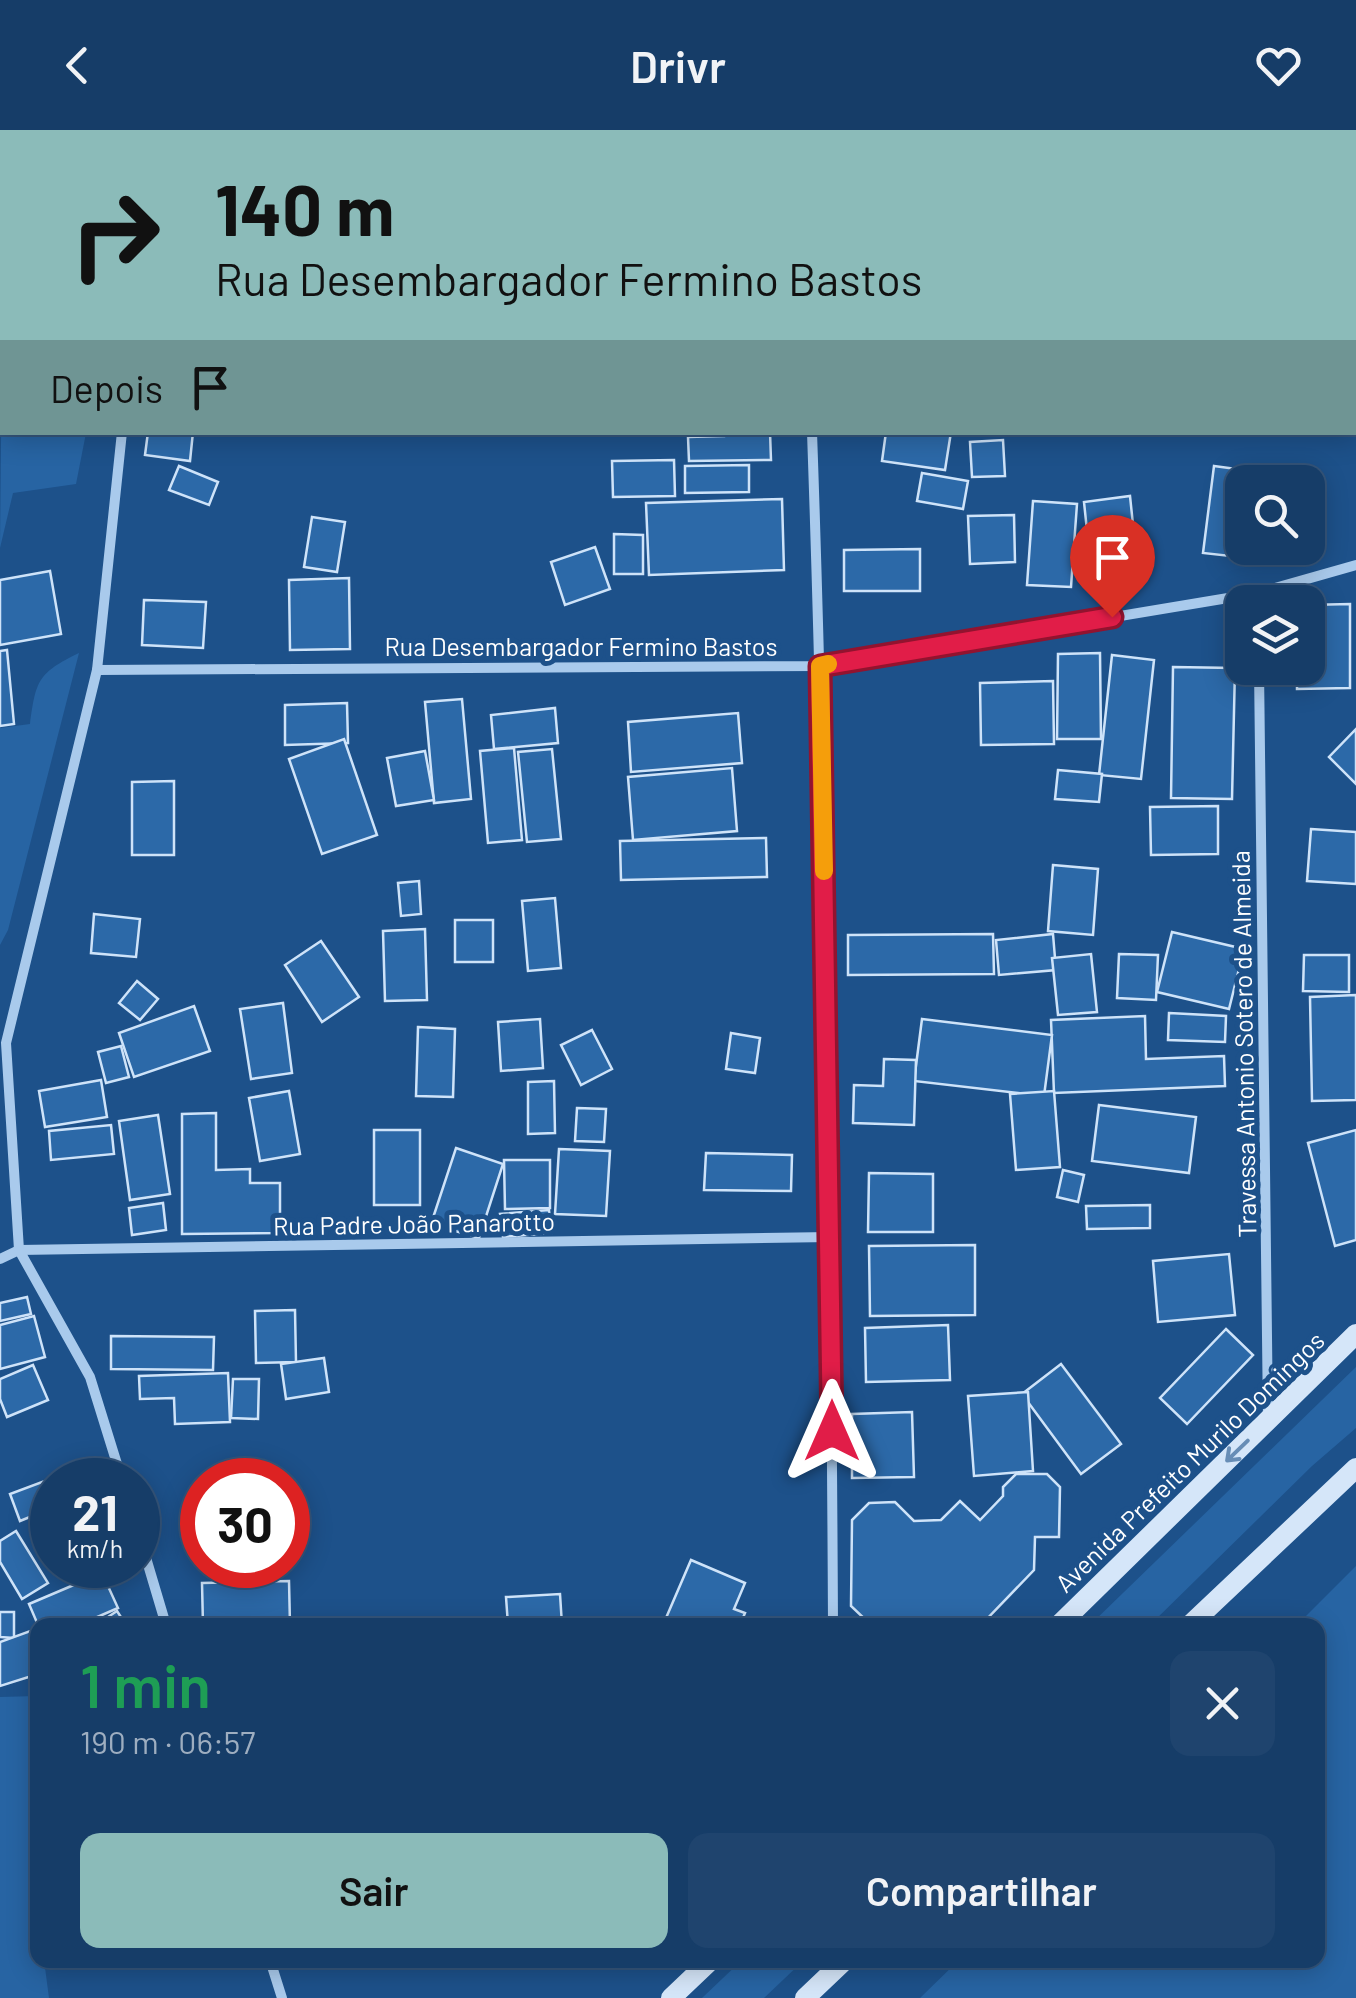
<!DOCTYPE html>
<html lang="pt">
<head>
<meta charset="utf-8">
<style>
  :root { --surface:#163d68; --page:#1f446e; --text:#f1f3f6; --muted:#9eaec0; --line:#35567c; --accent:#8bbbb9 }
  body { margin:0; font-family:Barlow,sans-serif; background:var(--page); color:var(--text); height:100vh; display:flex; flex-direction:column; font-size:38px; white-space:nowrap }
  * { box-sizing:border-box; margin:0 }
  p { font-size:32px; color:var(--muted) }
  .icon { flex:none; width:55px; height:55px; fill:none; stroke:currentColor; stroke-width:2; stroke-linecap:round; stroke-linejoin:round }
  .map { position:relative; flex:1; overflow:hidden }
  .details { position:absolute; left:30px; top:1488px; width:1295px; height:350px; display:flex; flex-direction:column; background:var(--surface); border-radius:20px; box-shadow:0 5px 25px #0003,0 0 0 2px var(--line) }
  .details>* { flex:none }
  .guide { position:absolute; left:0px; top:0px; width:1358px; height:305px; box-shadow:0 5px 25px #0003,0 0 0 2px var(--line); background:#8bbbb9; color:#111; overflow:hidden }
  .tools { position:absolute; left:1225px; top:335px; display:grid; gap:20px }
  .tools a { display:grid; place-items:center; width:100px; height:100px; border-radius:20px; background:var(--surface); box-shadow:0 5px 25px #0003,0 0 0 2px var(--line); font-size:50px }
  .speed { position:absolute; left:30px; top:1328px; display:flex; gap:20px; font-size:50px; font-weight:700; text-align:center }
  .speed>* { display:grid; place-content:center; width:130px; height:130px; border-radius:50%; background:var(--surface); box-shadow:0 5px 25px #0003,0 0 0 2px var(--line); line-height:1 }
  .speed small { font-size:25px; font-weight:400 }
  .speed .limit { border:15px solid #d22; background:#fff; color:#111 }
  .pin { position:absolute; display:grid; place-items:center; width:85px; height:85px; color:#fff; margin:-102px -42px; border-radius:50% 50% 50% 0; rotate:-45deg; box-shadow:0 0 10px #0007 }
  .pin .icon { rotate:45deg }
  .me { position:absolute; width:110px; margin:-55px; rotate:0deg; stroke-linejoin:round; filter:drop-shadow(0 0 8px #0008) }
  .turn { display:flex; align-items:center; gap:35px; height:210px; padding:0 50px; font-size:45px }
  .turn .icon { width:130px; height:130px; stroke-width:2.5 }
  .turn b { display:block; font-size:70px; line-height:85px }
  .then { display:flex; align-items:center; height:95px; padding:0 50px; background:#0003; gap:20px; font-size:38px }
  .round { display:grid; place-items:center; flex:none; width:105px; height:105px; border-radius:20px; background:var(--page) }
  .head { display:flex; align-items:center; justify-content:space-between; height:170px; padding:0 50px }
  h1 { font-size:60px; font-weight:600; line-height:75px; color:#1e9e55 }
  .button { display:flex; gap:20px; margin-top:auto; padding:20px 50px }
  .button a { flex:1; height:115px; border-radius:20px; background:var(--accent); color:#111; font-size:40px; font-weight:600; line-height:115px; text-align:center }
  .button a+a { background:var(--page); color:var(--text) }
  header { display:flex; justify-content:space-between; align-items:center; height:130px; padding:0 50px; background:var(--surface); font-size:45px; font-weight:600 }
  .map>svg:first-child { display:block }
  .green { fill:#2764a3 }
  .building { fill:#2c69a8; stroke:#cee3f9; stroke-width:2.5 }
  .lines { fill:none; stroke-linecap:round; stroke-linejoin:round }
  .street { stroke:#a9caec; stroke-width:10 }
  .secondary { stroke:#d5e6f9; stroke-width:20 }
  .oneway { stroke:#678db6 }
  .route-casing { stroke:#92132f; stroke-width:25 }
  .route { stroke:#e11d48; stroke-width:18 }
  .slow { stroke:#f59e0b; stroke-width:18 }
  .labels { text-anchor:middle; stroke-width:10; stroke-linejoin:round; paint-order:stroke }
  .street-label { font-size:25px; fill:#fff; stroke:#1d518a }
</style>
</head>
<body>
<header><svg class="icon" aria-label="back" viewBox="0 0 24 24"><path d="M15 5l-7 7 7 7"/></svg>Drivr<svg class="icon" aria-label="heart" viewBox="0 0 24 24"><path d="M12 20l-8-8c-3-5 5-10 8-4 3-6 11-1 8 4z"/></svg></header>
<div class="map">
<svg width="1356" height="1868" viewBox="0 0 1356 1868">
  <rect width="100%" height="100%" fill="#1d518a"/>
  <!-- green -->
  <g class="green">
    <path d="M2 209V302L86 303 76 354 13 363 0 418Z"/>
    <path d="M79 523 8 800 0 815V598L30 594C36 550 38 543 79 523Z"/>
    <path d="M1356 1237V1298L1312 1336 1150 1495H1090Z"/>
    <path d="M1356 1436V1868H920L959 1830H1318V1495H1297Z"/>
    <path d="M37 1566 38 1735C30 1748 38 1810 38 1830H44L49 1868H0V1567Z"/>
    <path d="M742 1830H804L764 1868H702Z"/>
  </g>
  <!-- building -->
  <g class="building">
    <path d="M15 0H81L14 2Z"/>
    <path d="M148 302H193L190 331 145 325Z"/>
    <path d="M724 302H770L771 330 689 331 688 307 724 306Z"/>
    <path d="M886 302H951L945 340 882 331Z"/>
    <path d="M1003 310 1005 346 972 347 970 312Z"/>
    <path d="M674 330 675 366 613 367 612 331Z"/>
    <path d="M749 335V362L685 363V336Z"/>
    <path d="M179 336 218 352 209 375 169 360Z"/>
    <path d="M1214 336 1259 342 1258 352H1242V418H1250L1248 428 1203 423Z"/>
    <path d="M922 343 968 351 963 379 917 371Z"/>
    <path d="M1130 366 1139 452 1093 458 1084 372Z"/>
    <path d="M782 369 784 440 649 445 646 373Z"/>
    <path d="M1033 371 1077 374 1071 457 1027 455Z"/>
    <path d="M1014 385 1015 432 970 434 968 386Z"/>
    <path d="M312 387 345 392 337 442 304 437Z"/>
    <path d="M614 404 643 405V444H614Z"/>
    <path d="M595 417 610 459 565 475 551 432Z"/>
    <path d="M920 419V461H844V420Z"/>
    <path d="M50 441 61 504 0 515V450Z"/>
    <path d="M349 448 350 519 290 520 289 450Z"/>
    <path d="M144 470 206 472 203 518 142 515Z"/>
    <path d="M1350 474V558L1297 559V538H1308V475Z"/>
    <path d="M7 520 14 594 0 596V521Z"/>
    <path d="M1100 523 1101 609H1057L1058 524Z"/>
    <path d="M1112 525 1154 530 1141 649 1099 645Z"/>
    <path d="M1173 537 1235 538 1232 669 1171 668Z"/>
    <path d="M1053 551 1054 614 981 615 980 553Z"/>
    <path d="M462 569 471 669 434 673 425 572Z"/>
    <path d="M347 573 348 613 285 615V575Z"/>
    <path d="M555 578 558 613 494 619 491 585Z"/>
    <path d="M738 583 742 633 631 642 628 592Z"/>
    <path d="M1356 599V654L1329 627Z"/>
    <path d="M344 609 377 705 322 724 289 629Z"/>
    <path d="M514 618 522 710 488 713 480 621Z"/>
    <path d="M552 619 561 709 527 712 518 622Z"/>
    <path d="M425 621 434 670 396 676 387 628Z"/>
    <path d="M732 638 737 701 633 710 628 647Z"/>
    <path d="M1058 640 1102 644 1099 672 1055 669Z"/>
    <path d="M174 651V725H132V652Z"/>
    <path d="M1218 676V724L1151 725 1150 677Z"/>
    <path d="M1311 699 1356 702V754L1307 751Z"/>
    <path d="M766 708 767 747 621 750 620 711Z"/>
    <path d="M1053 735 1098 739 1093 805 1048 801Z"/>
    <path d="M419 751 421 784 401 786 398 753Z"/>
    <path d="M555 768 561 838 528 841 522 771Z"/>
    <path d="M94 784 140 789 136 827 91 823Z"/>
    <rect x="455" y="790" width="38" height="42"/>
    <path d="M425 799 427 870 385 871 383 801Z"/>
    <path d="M1172 802 1244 819 1229 879 1157 862Z"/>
    <path d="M993 804 994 844 848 845V805Z"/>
    <path d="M1053 804 1056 840 999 845 996 810Z"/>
    <path d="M321 811 359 867 322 892 285 835Z"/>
    <path d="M1091 824 1097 882 1058 885 1052 828Z"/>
    <path d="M1119 824 1158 825 1156 870 1117 868Z"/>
    <path d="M1304 825H1349V862L1303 861Z"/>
    <path d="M137 851 158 869 140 890 119 873Z"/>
    <path d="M1356 865V970L1312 971 1310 867Z"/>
    <path d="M283 873 292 943 251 949 240 879Z"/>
    <path d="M194 876 210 921 134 947 119 903Z"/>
    <path d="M1169 883 1226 886 1225 912 1168 910Z"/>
    <path d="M1145 886 1146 929 1224 926 1225 956 1054 963 1051 890Z"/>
    <path d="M540 889 543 938 501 941 498 892Z"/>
    <path d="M922 889 1052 905 1044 966 914 951Z"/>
    <path d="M418 897 455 899 453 967 416 966Z"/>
    <path d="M592 900 612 939 581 955 561 915Z"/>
    <path d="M731 903 760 908 755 943 726 939Z"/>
    <path d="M121 916 129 947 106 953 98 922Z"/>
    <path d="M884 929 916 930 914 995 853 993 854 955 883 956Z"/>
    <path d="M101 950 107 987 45 997 39 961Z"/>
    <path d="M554 951 555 1003 528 1004V952Z"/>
    <path d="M289 961 300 1024 260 1031 249 968Z"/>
    <path d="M1054 961 1060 1037 1016 1040 1010 964Z"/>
    <path d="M1099 975 1196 987 1189 1043 1092 1031Z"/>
    <path d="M577 978 606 979 604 1012 575 1011Z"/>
    <path d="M216 983V1040L250 1039V1053H280V1103L182 1104V984Z"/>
    <path d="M158 985 170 1064 130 1070 119 991Z"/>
    <path d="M111 995 114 1024 51 1030 49 1001Z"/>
    <rect x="374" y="1000" width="46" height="75"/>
    <path d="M1356 1000V1110L1335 1116 1308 1013Z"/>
    <path d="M456 1018 503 1034 479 1108 431 1094Z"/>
    <path d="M559 1019 610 1021 606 1086 555 1084Z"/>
    <path d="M706 1023 792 1025 791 1061 704 1060Z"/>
    <path d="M504 1030H550V1078L505 1079Z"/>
    <path d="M1063 1040 1084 1045 1078 1072 1057 1067Z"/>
    <path d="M869 1043 933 1044V1102H868Z"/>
    <path d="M163 1073 166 1100 132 1105 129 1078Z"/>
    <path d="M1150 1075V1098L1087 1099 1086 1076Z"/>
    <path d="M549 1080 551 1103 503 1107 500 1084Z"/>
    <path d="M975 1115V1185L870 1186 869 1116Z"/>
    <path d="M1229 1124 1235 1185 1158 1192 1153 1131Z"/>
    <path d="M27 1167 31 1184 0 1191V1173Z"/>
    <path d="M295 1180 296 1232 256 1233 255 1181Z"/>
    <path d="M34 1186 45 1227 0 1239V1195Z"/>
    <path d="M948 1195 950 1250 866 1252 865 1198Z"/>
    <path d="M1226 1199 1253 1225 1187 1294 1160 1268Z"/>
    <path d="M111 1206 214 1207 213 1240 111 1239Z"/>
    <path d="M324 1228 329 1262 286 1269 281 1234Z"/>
    <path d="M1061 1234 1121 1314 1081 1344 1022 1264Z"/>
    <path d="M33 1235 48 1270 7 1287 0 1269V1249Z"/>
    <path d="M228 1243 230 1292 175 1294 174 1268 140 1269 139 1246Z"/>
    <path d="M233 1249H259L258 1289 231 1288Z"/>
    <path d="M1028 1262 1033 1341 974 1346 968 1266Z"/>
    <path d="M912 1282 914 1347 852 1348V1284Z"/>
    <path d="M1016 1344H1047L1060 1357 1059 1407H1035L1034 1440 981 1495H871L851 1476 852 1390 869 1373 895 1372 914 1391 941 1390 960 1371 980 1390 1003 1366V1357Z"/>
    <path d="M58 1346 60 1350H52V1378L20 1391 10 1364Z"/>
    <path d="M202 1382V1427L196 1383Z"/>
    <path d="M16 1401 48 1453 22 1469 0 1432V1411Z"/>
    <path d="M691 1430 745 1453 734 1479 745 1483 740 1495H663Z"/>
    <path d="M102 1443 118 1478 79 1495H38L29 1474Z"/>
    <path d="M289 1451 290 1495H203L202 1453Z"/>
    <path d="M560 1464 562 1495H508L506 1467Z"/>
    <path d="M117 1481 126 1495H96Z"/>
    <path d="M0 1482H14V1508L0 1507Z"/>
    <path d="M33 1500 38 1514V1544L0 1556V1512Z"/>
  </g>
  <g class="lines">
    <!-- street -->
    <g class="street">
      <path d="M801 0 802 2"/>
      <path d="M155 2V0"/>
      <path d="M1343 2V0"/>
      <path d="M1355 236 1356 238"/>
      <path d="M812 302C826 700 831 1097 833 1495"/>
      <path d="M1259 538 1268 1290"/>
      <path d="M97 540 820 536 1258 463 1356 435"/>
      <path d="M0 1129 19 1120 831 1107"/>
      <path d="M122 1350 90 1247 19 1120 6 913 97 540 122 302"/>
      <path d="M138 1401 166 1495"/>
      <path d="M270 1830 282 1868"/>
    </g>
    <!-- secondary -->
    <g class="secondary">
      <path d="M1059 1495 1356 1204"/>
      <path d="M1190 1495 1356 1338"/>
      <path d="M671 1868 711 1830"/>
      <path d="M805 1868 845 1830"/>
    </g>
  </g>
  <!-- one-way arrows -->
  <defs><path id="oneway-shaft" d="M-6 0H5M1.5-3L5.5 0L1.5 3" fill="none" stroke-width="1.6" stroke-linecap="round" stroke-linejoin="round" transform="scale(2.5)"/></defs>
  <use class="oneway" href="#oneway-shaft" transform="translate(1237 1321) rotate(136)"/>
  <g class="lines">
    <defs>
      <path id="route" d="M832 1301 820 536 1112 487"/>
    </defs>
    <!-- route casing -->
    <use href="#route" class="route-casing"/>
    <!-- route -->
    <use href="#route" class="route"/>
    <!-- slow -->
    <path class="slow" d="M824 741 820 536 828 534"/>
  </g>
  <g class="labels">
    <!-- street labels -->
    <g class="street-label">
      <text x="581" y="526">Rua Desembargador Fermino Bastos</text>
      <text transform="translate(1244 914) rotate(-91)" y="9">Travessa Antonio Sotero de Almeida</text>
      <text transform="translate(414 1094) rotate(-1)" y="9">Rua Padre João Panarotto</text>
      <text transform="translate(1190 1332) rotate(-44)" y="9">Avenida Prefeito Murilo Domingos</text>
    </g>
  </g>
</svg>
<div class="tools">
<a><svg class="icon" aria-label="search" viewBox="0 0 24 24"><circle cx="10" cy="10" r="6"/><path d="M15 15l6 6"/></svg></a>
<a><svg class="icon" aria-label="layers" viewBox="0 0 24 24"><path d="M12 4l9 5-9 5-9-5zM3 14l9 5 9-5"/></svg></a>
</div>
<div class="speed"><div>21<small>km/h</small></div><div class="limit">30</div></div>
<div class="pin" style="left:1112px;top:487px;background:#d93025"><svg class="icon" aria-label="arrive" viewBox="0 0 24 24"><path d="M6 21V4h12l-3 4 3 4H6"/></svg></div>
<svg class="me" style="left:832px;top:1301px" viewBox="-20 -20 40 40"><path d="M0-17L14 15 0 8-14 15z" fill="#e11d48" stroke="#fff" stroke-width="4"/></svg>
<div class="guide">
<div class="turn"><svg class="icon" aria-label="right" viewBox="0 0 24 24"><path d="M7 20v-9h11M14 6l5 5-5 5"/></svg><div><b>140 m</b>Rua Desembargador Fermino Bastos</div></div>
<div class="then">Depois<svg class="icon" aria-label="arrive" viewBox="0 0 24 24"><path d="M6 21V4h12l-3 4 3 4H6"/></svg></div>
</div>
<section class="details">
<div class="head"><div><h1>1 min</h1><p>190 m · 06:57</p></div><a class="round"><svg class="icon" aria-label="close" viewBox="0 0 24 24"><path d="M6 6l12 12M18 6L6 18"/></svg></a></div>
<div class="button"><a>Sair</a><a>Compartilhar</a></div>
</section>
</div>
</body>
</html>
